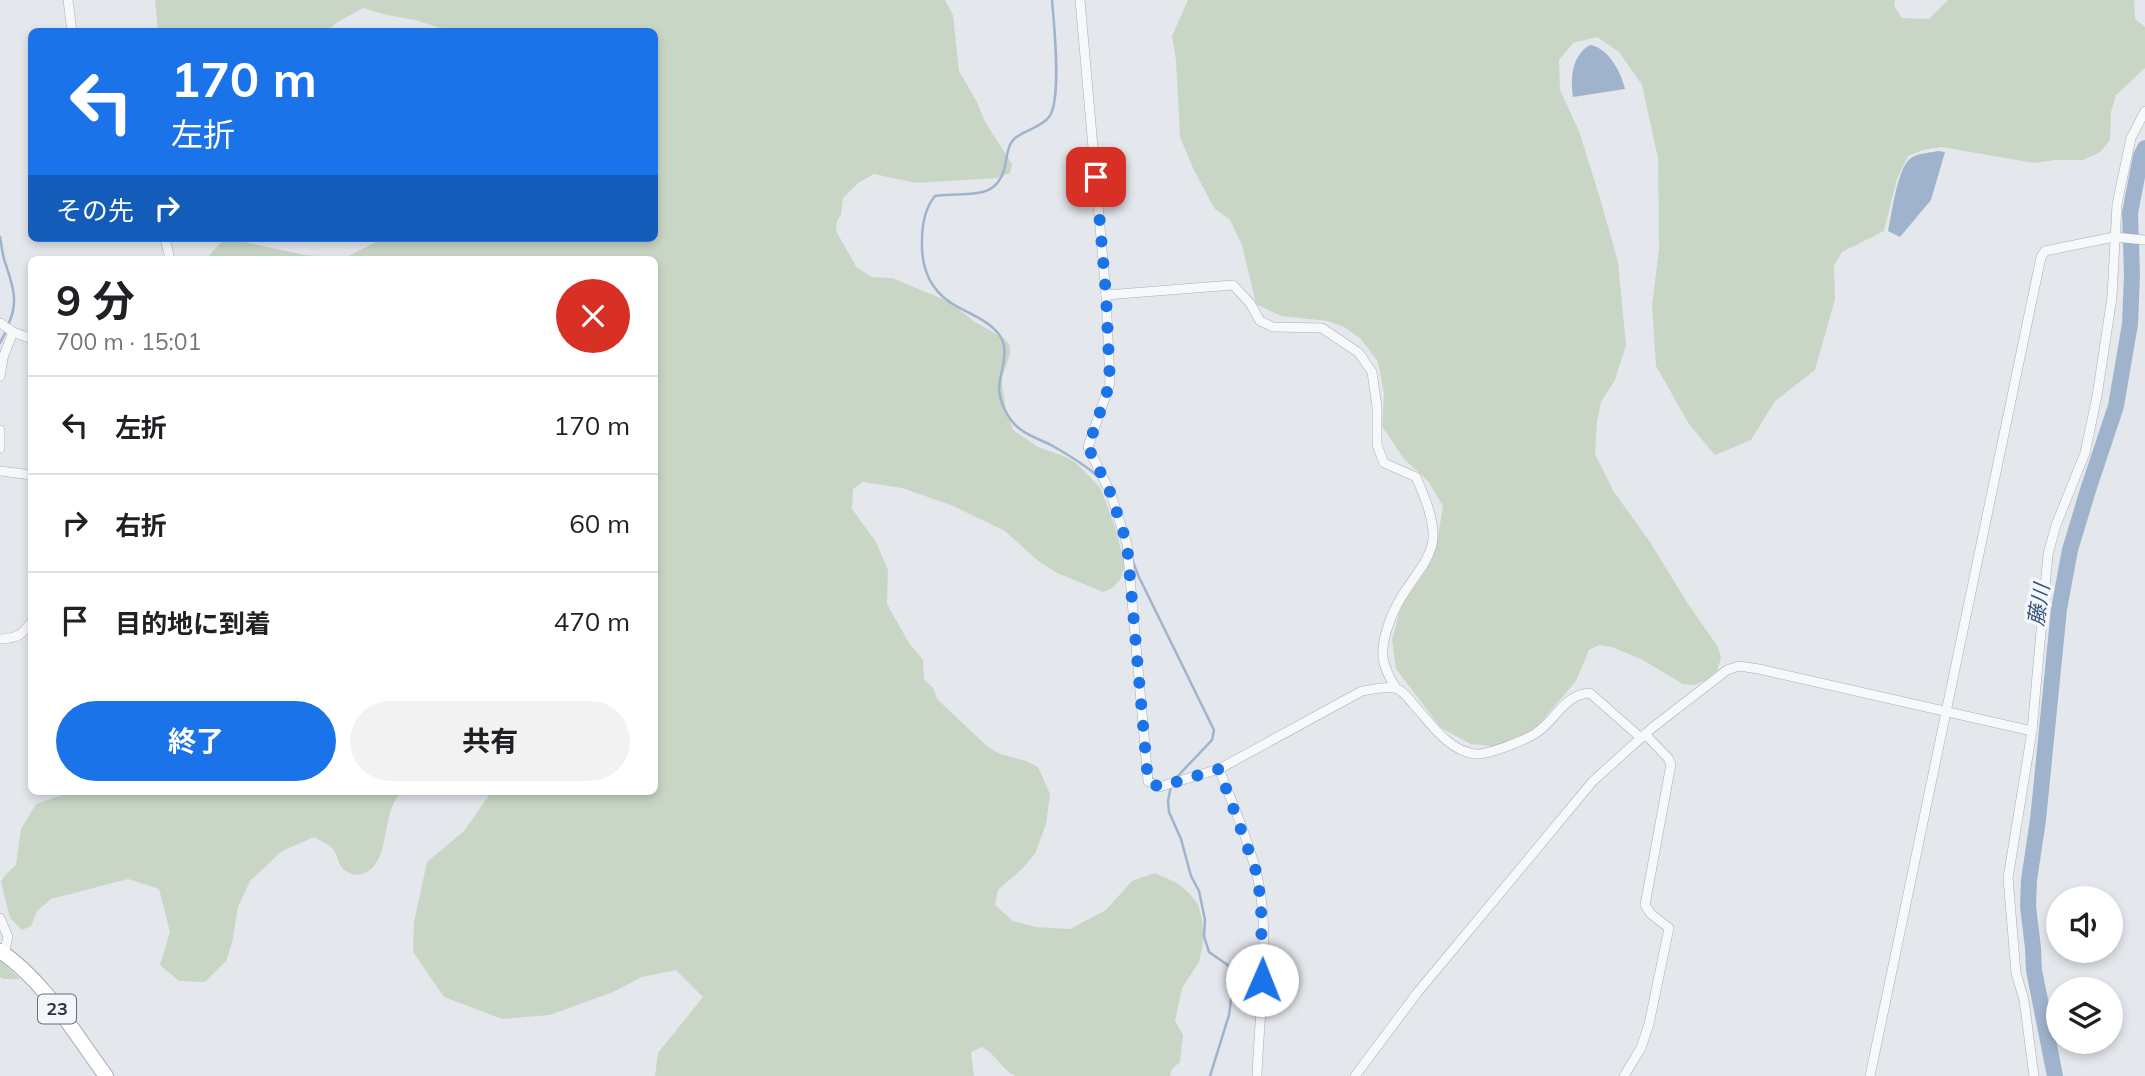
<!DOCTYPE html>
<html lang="ja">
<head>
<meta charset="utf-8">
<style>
  :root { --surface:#fff; --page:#f2f2f2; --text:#202124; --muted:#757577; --line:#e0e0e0; --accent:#1a73e8 }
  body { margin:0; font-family:Mulish,"Noto Sans JP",sans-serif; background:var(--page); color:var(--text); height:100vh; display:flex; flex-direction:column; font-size:26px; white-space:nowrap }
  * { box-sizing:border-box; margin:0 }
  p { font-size:23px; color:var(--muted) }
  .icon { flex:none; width:38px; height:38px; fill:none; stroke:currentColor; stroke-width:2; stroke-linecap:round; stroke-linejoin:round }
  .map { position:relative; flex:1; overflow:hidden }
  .side { position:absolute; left:28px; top:256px; width:630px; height:539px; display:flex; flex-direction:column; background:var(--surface); border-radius:10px; box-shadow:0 4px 10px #0003 }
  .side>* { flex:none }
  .guide { position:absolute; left:28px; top:28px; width:630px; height:214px; border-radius:10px; box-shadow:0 4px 10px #0003; background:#1a73e8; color:#fff; overflow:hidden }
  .controls { position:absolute; left:2046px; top:886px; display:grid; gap:14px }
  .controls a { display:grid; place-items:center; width:77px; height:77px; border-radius:50%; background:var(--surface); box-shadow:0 4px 10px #0003; font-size:35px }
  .pin { position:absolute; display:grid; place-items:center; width:60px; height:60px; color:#fff; margin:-30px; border-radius:14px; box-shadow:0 4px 10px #0006 }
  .me { position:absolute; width:77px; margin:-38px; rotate:1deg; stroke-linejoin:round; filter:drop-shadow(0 0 5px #0008) }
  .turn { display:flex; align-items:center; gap:24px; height:147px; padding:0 28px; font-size:32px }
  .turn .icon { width:91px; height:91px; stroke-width:2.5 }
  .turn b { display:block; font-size:49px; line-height:60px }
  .then { display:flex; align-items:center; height:66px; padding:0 28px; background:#0003; gap:14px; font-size:26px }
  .round { display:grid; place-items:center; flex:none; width:74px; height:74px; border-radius:37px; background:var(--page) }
  .summary { display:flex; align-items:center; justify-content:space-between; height:119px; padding:0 28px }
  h1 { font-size:42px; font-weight:700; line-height:52px }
  .button { display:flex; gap:14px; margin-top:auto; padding:14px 28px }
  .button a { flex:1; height:80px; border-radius:42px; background:var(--accent); color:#fff; font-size:28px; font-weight:700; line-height:80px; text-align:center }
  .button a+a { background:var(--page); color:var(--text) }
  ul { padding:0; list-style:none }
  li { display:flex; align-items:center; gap:21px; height:98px; padding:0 28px; border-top:2px solid var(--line) }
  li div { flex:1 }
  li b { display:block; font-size:26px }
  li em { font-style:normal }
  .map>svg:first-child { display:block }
  .green { fill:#c9d6c5 }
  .water { fill:#9fb4cc }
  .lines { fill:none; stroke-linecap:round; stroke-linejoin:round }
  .stream { stroke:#9fb4cc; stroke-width:2.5 }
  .river { stroke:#9fb4cc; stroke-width:16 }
  .minor-casing { stroke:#a9aeb7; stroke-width:10 }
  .primary-casing { stroke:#a3abb8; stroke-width:16 }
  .minor { stroke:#f7f8fa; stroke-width:9 }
  .primary { stroke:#fff; stroke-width:14 }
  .route { stroke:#1a73e8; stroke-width:12; stroke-dasharray:0 21.6 }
  .labels { text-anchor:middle; stroke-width:7; stroke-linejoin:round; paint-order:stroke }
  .shield { fill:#f4f6f9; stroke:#676e7b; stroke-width:2 }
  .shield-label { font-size:18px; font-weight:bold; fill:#2b3445 }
  .water-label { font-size:21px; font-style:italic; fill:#34527a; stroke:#f4f6f9 }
</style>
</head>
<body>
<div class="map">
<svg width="2145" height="1076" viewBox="0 0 2145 1076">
  <rect width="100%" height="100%" fill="#e4e7ec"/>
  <!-- green -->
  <g class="green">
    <path d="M155 0H945L953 15 959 71 977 102 985 122 1012 164 1010 173 996 178 916 183 874 174 858 183 843 198 841 215 837 221 836 231 857 268 872 277 892 278 950 302 975 322 1005 339 1010 346V354L1002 378V386L1006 409 1013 430 1038 447 1066 457 1076 463 1099 486 1104 497 1116 530 1125 566 1120 580 1111 589 1103 592 1057 573 1037 560 1005 531 951 505 902 488 863 482 853 489 852 509 876 542 888 570 887 604 909 643 923 660 924 679 933 688 937 699 988 747 1000 754 1026 761 1038 767 1050 794 1046 824 1035 854 1022 869 998 890 995 905 1013 921 1036 927 1070 929 1106 910 1132 881 1155 873 1177 883 1189 893 1198 904 1202 920 1204 938 1199 962 1182 988 1175 1021 1183 1035 1180 1062 1172 1069 1170 1076H1015C1001 1069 996 1054 982 1047L971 1052 974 1076H655L658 1053 703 997 676 970 642 977 613 992 550 1015 502 1019 444 997 413 952 414 922 427 862 464 831 492 791H654V259H206L225 238 305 255 345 258 380 240V238H654V32L450 31 415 20 387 15 363 8 336 23 327 31H158Z"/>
    <path d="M1188 0H1895L1894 6 1902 18 1929 19 1948 0H2134L2135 19 2145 27V68L2116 95 2111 112 2110 140 2100 152 2083 160H2055L2034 163 1942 147 1923 150 1908 156 1897 179 1884 231 1842 252 1834 266 1835 299 1815 370 1775 401 1751 440 1715 455 1689 424 1656 366 1652 306 1659 248 1658 158 1642 85 1619 52 1597 37 1573 43 1559 60 1560 90 1579 131 1599 195 1618 262 1626 345 1615 380 1601 402 1597 421 1595 454 1614 492 1650 542 1688 604 1718 647 1721 658 1717 671 1706 680 1694 685 1683 684 1641 659 1612 647 1599 645 1589 650 1576 681 1537 727 1520 739 1502 747 1471 744 1441 728 1396 669 1392 640 1401 606 1425 572 1438 536 1443 506 1428 481 1404 459 1382 426 1384 394 1378 362 1361 339 1344 327 1328 321 1281 316 1256 304 1242 245 1230 220 1214 208 1193 168 1180 137 1176 60 1172 36Z"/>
    <path d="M74 791H403C383 808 389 845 376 863 368 875 355 879 343 869 338 864 338 855 333 849 329 844 320 841 314 837L282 851 250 881 238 907 232 943 226 961 205 982 179 981 160 965 170 932 159 889 128 879 51 899 37 911 31 926 22 930 10 918 1 882 5 875 16 865 21 829 36 804Z"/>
    <path d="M0 960 20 979H4L0 977Z"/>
  </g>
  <!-- water -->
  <g class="water">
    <path d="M1590 45C1609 48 1621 73 1625 89L1573 97C1570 78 1572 55 1590 45Z"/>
    <path d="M1938 151 1945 152 1931 200 1900 237 1888 231C1892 214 1897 168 1911 158 1919 153 1929 153 1938 151Z"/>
  </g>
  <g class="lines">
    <!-- stream -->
    <g class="stream">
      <path d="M1052 0C1054 23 1062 101 1049 117 1041 128 1023 130 1013 140 1007 147 1007 157 1005 166 997 203 965 191 935 196 925 208 922 225 922 241 921 270 931 293 958 307 971 314 988 321 998 333 1012 350 999 372 999 390 1000 400 1005 412 1011 420 1020 433 1037 438 1051 445 1069 455 1085 465 1100 478"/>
      <path d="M0 237C2 246 2 256 6 265 13 286 19 303 8 325"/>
      <path d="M0 343 6 331"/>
      <path d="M1132 559 1138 575 1214 730 1212 740 1174 780"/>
      <path d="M1171 786 1168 801 1169 812 1181 839 1191 876 1199 891 1205 920 1204 936 1209 952 1229 966 1233 974V984L1229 1015 1210 1076"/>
    </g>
    <!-- river -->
    <path class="river" d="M2055 1076 2034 970 2033 948 2028 906 2029 880 2038 820 2059 609 2070 550 2088 490 2116 406 2130 324 2132 274 2130 213 2141 156 2145 148"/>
    <defs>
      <g id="minor">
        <path d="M68 0 72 32"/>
        <path d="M1080 0 1106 295 1110 383 1088 447 1111 494 1127 544 1148 781 1159 787 1219 769 1362 691C1372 690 1385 686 1394 688 1402 689 1409 699 1414 705 1431 724 1449 751 1475 754 1488 755 1530 739 1540 730 1557 717 1566 694 1590 693L1641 738"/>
        <path d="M165 238 170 259"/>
        <path d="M1106 295 1233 285 1250 303 1260 321 1273 327 1322 328 1359 353 1372 372 1377 407V445L1384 463 1416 477C1424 495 1437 525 1432 545 1428 561 1417 573 1408 587 1395 605 1381 635 1383 658 1385 669 1390 679 1396 688"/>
        <path d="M0 323 13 332 32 339"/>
        <path d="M0 376 3 358 13 332"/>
        <path d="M0 430V448"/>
        <path d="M0 471 32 475"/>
        <path d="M0 639C18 638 21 636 32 621"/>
        <path d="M1219 769C1232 803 1247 836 1256 871 1272 933 1259 1012 1257 1076"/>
        <path d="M0 918 8 937 4 954"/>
        <path d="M1355 1076 1417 993 1593 781 1652 728 1727 670 1739 666 1759 669 2032 731"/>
        <path d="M1624 1076 1641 1048 1649 1024 1669 928 1651 914 1645 905 1671 764 1668 758 1645 734"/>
        <path d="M1870 1076 2041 257 2045 251 2114 237 2145 240"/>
        <path d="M2034 1076 2024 1000 2016 973 2008 878 2032 731 2048 554 2056 525 2085 453 2097 396 2112 297 2117 204 2131 138 2145 111"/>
      </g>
      <path id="primary" d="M0 951C45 981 74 1033 106 1076"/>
    </defs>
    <!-- minor casing -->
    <use href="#minor" class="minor-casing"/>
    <!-- primary casing -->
    <use href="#primary" class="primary-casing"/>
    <!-- minor -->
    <use href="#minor" class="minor"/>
    <!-- primary -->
    <use href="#primary" class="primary"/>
  </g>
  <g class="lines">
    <!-- route -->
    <path class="route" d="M1096 177 1106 295 1110 383 1088 447 1111 494 1127 544 1148 781 1159 787 1219 769 1256 871 1261 901 1262 980"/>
  </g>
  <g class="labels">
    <!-- shield labels -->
    <rect class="shield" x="38" y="994.5" width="38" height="29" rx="5"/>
    <g class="shield-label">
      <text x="57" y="1015">23</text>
    </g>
    <!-- water labels -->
    <g class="water-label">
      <text transform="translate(2039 605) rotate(-81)" y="7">藤川</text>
    </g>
  </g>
</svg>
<div class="controls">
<a><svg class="icon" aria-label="sound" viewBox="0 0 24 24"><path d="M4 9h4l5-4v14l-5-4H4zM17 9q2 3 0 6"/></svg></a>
<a><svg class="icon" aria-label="layers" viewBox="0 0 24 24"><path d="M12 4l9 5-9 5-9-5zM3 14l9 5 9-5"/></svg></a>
</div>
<div class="pin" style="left:1096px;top:177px;background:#d93025"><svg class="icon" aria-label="arrive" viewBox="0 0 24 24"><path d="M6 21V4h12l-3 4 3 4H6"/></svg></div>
<svg class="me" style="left:1262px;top:980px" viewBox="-20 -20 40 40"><circle r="19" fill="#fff"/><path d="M0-13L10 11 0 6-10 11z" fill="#1a73e8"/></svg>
<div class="guide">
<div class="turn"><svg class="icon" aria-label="left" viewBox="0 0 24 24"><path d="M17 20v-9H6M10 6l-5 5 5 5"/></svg><div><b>170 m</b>左折</div></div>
<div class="then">その先<svg class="icon" aria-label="right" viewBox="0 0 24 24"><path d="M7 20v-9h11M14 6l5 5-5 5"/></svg></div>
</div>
<section class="side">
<div class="summary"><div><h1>9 分</h1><p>700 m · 15:01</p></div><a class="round" style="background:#d93025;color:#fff"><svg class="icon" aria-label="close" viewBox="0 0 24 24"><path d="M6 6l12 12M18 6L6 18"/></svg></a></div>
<ul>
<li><svg class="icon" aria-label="left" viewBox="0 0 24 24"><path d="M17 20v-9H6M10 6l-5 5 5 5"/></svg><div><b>左折</b></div><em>170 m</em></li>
<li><svg class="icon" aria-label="right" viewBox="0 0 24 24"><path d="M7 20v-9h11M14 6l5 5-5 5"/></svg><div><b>右折</b></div><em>60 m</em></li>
<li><svg class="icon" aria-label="arrive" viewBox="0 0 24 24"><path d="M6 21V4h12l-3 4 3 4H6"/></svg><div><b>目的地に到着</b></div><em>470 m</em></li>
</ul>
<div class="button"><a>終了</a><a>共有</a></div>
</section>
</div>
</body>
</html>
